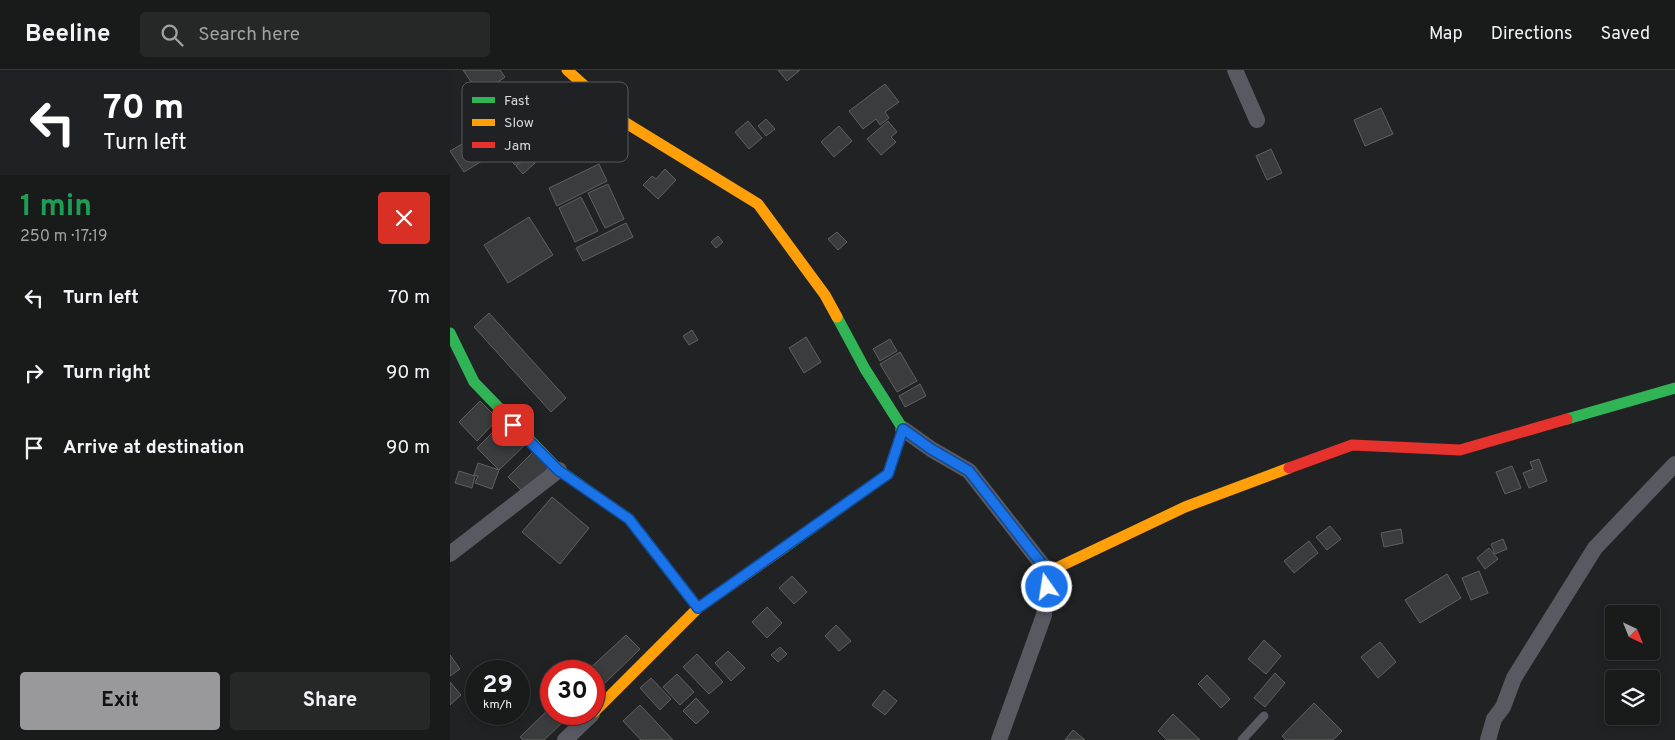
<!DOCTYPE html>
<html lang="en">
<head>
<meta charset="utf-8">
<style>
  :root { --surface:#191a1a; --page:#262727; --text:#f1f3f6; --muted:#9fa1a2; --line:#373839; --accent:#99999b }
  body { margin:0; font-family:Overpass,sans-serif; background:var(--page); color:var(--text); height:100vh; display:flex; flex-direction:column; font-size:19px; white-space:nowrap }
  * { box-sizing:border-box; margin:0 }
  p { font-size:16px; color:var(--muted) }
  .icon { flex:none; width:28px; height:28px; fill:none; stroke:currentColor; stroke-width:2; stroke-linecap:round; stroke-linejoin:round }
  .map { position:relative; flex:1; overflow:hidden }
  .drawer { display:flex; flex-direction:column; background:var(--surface); width:450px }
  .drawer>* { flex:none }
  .guide { background:#202124; color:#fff; overflow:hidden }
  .needle { width:32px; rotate:137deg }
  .tools { position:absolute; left:1155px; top:535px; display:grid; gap:10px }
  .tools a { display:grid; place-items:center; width:55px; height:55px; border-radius:5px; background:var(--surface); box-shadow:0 2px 8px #0003,0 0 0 1px var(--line); font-size:25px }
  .speed { position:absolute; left:15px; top:590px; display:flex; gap:10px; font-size:25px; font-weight:700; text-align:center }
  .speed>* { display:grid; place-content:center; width:65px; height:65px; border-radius:50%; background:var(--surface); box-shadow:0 2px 8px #0003,0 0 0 1px var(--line); line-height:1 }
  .speed small { font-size:12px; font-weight:400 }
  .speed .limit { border:8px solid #d22; background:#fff; color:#111 }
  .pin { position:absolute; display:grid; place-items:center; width:42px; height:42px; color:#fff; margin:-21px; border-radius:10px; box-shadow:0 2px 8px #0006 }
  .me { position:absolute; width:55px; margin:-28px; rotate:347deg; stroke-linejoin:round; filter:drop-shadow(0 0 4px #0008) }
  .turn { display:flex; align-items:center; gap:18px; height:105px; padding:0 20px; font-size:22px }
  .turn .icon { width:65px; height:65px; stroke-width:2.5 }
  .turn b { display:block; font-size:35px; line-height:42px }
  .round { display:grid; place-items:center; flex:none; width:52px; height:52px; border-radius:5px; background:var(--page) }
  .headline { display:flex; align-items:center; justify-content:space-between; height:85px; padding:0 20px }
  h1 { font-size:30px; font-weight:700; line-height:38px; color:#1e9e55 }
  .primary-button { display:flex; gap:10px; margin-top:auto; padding:10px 20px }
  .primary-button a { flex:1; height:58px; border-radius:5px; background:var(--accent); color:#111; font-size:20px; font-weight:700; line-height:58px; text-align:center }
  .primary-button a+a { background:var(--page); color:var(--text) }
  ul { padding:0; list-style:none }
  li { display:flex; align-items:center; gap:15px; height:75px; padding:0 20px }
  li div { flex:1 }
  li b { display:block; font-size:19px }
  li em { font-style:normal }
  header { display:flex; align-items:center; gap:30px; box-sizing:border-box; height:70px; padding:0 25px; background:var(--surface); border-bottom:1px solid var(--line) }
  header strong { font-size:24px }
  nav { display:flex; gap:28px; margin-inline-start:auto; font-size:18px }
  .search { width:350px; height:45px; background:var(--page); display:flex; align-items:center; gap:12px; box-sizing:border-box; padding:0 18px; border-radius:5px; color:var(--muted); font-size:19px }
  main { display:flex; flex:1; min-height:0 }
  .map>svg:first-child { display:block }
  .building { fill:#3b3c3d; stroke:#606061 }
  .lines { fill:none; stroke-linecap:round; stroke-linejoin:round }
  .lane { stroke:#585961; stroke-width:9 }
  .street { stroke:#585961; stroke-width:16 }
  .fast { stroke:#30b455; stroke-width:11 }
  .slow { stroke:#ff9f0a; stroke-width:11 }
  .jam { stroke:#e5322d; stroke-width:11 }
  .route-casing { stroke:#114b97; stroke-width:12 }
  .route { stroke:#1a73e8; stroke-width:9 }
  .key { fill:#202124; stroke:#58585b; stroke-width:1 }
  .key-label { font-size:14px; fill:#d9d9db }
</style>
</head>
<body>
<header>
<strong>Beeline</strong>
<div class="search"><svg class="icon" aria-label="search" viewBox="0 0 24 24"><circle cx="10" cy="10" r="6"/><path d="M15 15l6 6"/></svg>Search here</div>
<nav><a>Map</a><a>Directions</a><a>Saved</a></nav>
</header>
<main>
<section class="drawer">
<div class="guide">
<div class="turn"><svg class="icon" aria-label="left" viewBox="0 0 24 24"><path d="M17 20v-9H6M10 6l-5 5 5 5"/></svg><div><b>70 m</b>Turn left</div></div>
</div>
<div class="headline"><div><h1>1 min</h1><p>250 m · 17:19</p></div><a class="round" style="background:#d93025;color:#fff"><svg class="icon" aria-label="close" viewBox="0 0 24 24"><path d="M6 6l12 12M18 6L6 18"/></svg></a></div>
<ul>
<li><svg class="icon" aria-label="left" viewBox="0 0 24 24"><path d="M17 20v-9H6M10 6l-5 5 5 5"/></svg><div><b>Turn left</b></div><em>70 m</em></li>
<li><svg class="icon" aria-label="right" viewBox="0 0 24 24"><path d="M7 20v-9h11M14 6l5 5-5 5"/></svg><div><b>Turn right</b></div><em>90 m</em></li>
<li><svg class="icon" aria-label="arrive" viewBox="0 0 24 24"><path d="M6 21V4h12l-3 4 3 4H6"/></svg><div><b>Arrive at destination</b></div><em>90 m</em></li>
</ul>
<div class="primary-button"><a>Exit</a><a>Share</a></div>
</section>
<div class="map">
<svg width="1225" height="670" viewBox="0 0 1225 670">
  <rect width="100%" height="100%" fill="#212223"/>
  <!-- building -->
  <g class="building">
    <path d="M13 0H50L55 7 30 25Z"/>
    <path d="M328 0H350L337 11Z"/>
    <path d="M435 14 449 32 435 42 439 48 430 55 426 49 413 59 399 41Z"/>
    <path d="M931 38 943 64 915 76 904 50Z"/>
    <path d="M316 49 325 59 316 66 308 56Z"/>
    <path d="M298 51 312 68 299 79 285 62Z"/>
    <path d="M438 51 447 62 441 67 446 72 431 85 417 69Z"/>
    <path d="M389 56 402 71 384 87 371 72Z"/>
    <path d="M19 70 32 91 14 102 0 81Z"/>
    <path d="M77 74 83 81 65 95 59 88Z"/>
    <path d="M821 79 832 103 817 110 806 86Z"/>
    <path d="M78 86 85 93 73 104 66 96Z"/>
    <path d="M149 94 157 111 107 136 99 118Z"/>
    <path d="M215 99 226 110 208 129 193 115 202 106 206 109Z"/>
    <path d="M158 114 174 149 155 158 138 123Z"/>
    <path d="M131 127 148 161 125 172 109 138Z"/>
    <path d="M79 147 103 185 58 213 34 175Z"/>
    <path d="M176 153 183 167 133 191 126 178Z"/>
    <path d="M387 162 397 172 388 180 378 169Z"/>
    <path d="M268 166 273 172 266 178 261 172Z"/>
    <path d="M39 243 116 328 101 342 24 257Z"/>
    <path d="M242 260 248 270 239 275 233 266Z"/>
    <path d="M356 267 371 292 354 303 339 278Z"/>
    <path d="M440 269 447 281 430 291 423 279Z"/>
    <path d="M450 282 467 311 447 322 430 294Z"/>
    <path d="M470 314 476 326 455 337 449 326Z"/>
    <path d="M30 331 48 349 27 371 9 352Z"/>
    <path d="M52 353 75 375 49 400 27 378Z"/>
    <path d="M83 382 99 397 74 423 58 407Z"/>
    <path d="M1089 389 1097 411 1079 418 1073 403 1083 399 1080 392Z"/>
    <path d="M28 393 49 400 42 419 25 413 28 406 24 405Z"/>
    <path d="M1062 396 1071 418 1055 424 1046 402Z"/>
    <path d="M9 401 25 406 22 418 5 413Z"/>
    <path d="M102 427 139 458 110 494 72 462Z"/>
    <path d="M880 456 891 469 877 480 866 467Z"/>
    <path d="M951 459 953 473 934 477 931 463Z"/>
    <path d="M1053 469 1057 479 1045 484 1041 474Z"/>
    <path d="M859 471 868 483 844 503 834 491Z"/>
    <path d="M1039 478 1048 489 1035 499 1027 488Z"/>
    <path d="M1029 501 1038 523 1021 530 1012 508Z"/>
    <path d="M997 504 1011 528 970 553 955 530Z"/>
    <path d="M342 506 357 522 344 534 329 518Z"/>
    <path d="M317 537 332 553 317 568 302 552Z"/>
    <path d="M386 555 401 571 389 581 375 566Z"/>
    <path d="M176 565 190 579 152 616 144 608V601H137Z"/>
    <path d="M814 570 831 586 816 604 798 589Z"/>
    <path d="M930 572 946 592 928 608 911 587Z"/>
    <path d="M330 577 337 584 328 592 321 585Z"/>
    <path d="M278 581 295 598 281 611 265 593Z"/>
    <path d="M247 584 273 612 259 624 233 597Z"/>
    <path d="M0 585 10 599 0 606Z"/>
    <path d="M825 603 835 613 815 637 804 628Z"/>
    <path d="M227 604 244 622 230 635 213 617Z"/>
    <path d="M757 605 780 629 771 638 748 614Z"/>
    <path d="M201 608 221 629 210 640 190 618Z"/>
    <path d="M0 612 11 625 0 635Z"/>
    <path d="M434 620 447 631 435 645 422 635Z"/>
    <path d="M246 628 259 642 246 654 233 641Z"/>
    <path d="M864 633 892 661 883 670H836L832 666Z"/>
    <path d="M190 635 223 670H191L173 651Z"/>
    <path d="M101 637V644H111L116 649 94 670H73L70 667Z"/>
    <path d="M723 644 750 670H717L708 661Z"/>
    <path d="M623 660 635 670H615Z"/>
  </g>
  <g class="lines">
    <!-- lane -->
    <path class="lane" d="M792 670 814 646"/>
    <!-- street -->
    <g class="street">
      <path d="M785 0 807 50"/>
      <path d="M453 359 481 379 519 401 598 502 594 545 549 670"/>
      <path d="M0 484 109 400"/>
      <path d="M115 670 142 644"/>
      <path d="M1038 670 1044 649 1053 637 1064 608 1145 478 1225 394"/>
    </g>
    <!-- fast -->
    <g class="fast">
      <path d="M0 263 24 312 109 400 179 449 248 538"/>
      <path d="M1117 349 1225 318"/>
      <path d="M334 478 438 404 453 359 415 299 387 247"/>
    </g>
    <!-- slow -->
    <g class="slow">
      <path d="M117 0 176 53 308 134 375 225 387 247"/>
      <path d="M598 502 735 437 839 398"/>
      <path d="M144 642 248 538 334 478"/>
    </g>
    <!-- jam -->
    <path class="jam" d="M839 398 902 375 1010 380 1117 349"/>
  </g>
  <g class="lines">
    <defs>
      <path id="route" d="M63 355 108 400 179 449 248 538 438 404 453 359 481 379 519 401 598 502 597 517"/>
    </defs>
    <!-- route casing -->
    <use href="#route" class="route-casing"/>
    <!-- route -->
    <use href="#route" class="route"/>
  </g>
  <!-- legend -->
  <rect x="12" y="12" width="166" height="80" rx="8" class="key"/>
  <rect x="22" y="27" width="23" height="6" fill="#30b455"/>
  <rect x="22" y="49" width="23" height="7" fill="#ff9f0a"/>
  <rect x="22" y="72" width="23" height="6" fill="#e5322d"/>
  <g class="key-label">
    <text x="54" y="35">Fast</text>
    <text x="54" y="57">Slow</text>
    <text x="54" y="80">Jam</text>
  </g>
</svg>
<div class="tools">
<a><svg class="needle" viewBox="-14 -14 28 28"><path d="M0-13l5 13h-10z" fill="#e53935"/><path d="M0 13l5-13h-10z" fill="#9fa1a2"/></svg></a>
<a><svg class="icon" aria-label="layers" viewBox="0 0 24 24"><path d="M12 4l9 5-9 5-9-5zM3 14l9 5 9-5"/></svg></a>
</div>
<div class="speed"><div>29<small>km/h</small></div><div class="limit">30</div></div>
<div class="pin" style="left:63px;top:355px;background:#d93025"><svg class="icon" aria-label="arrive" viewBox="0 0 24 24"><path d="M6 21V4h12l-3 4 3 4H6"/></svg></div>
<svg class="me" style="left:597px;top:517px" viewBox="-20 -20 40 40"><circle r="17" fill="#1a73e8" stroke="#fff" stroke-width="3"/><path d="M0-11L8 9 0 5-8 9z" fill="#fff"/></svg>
</div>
</main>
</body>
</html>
